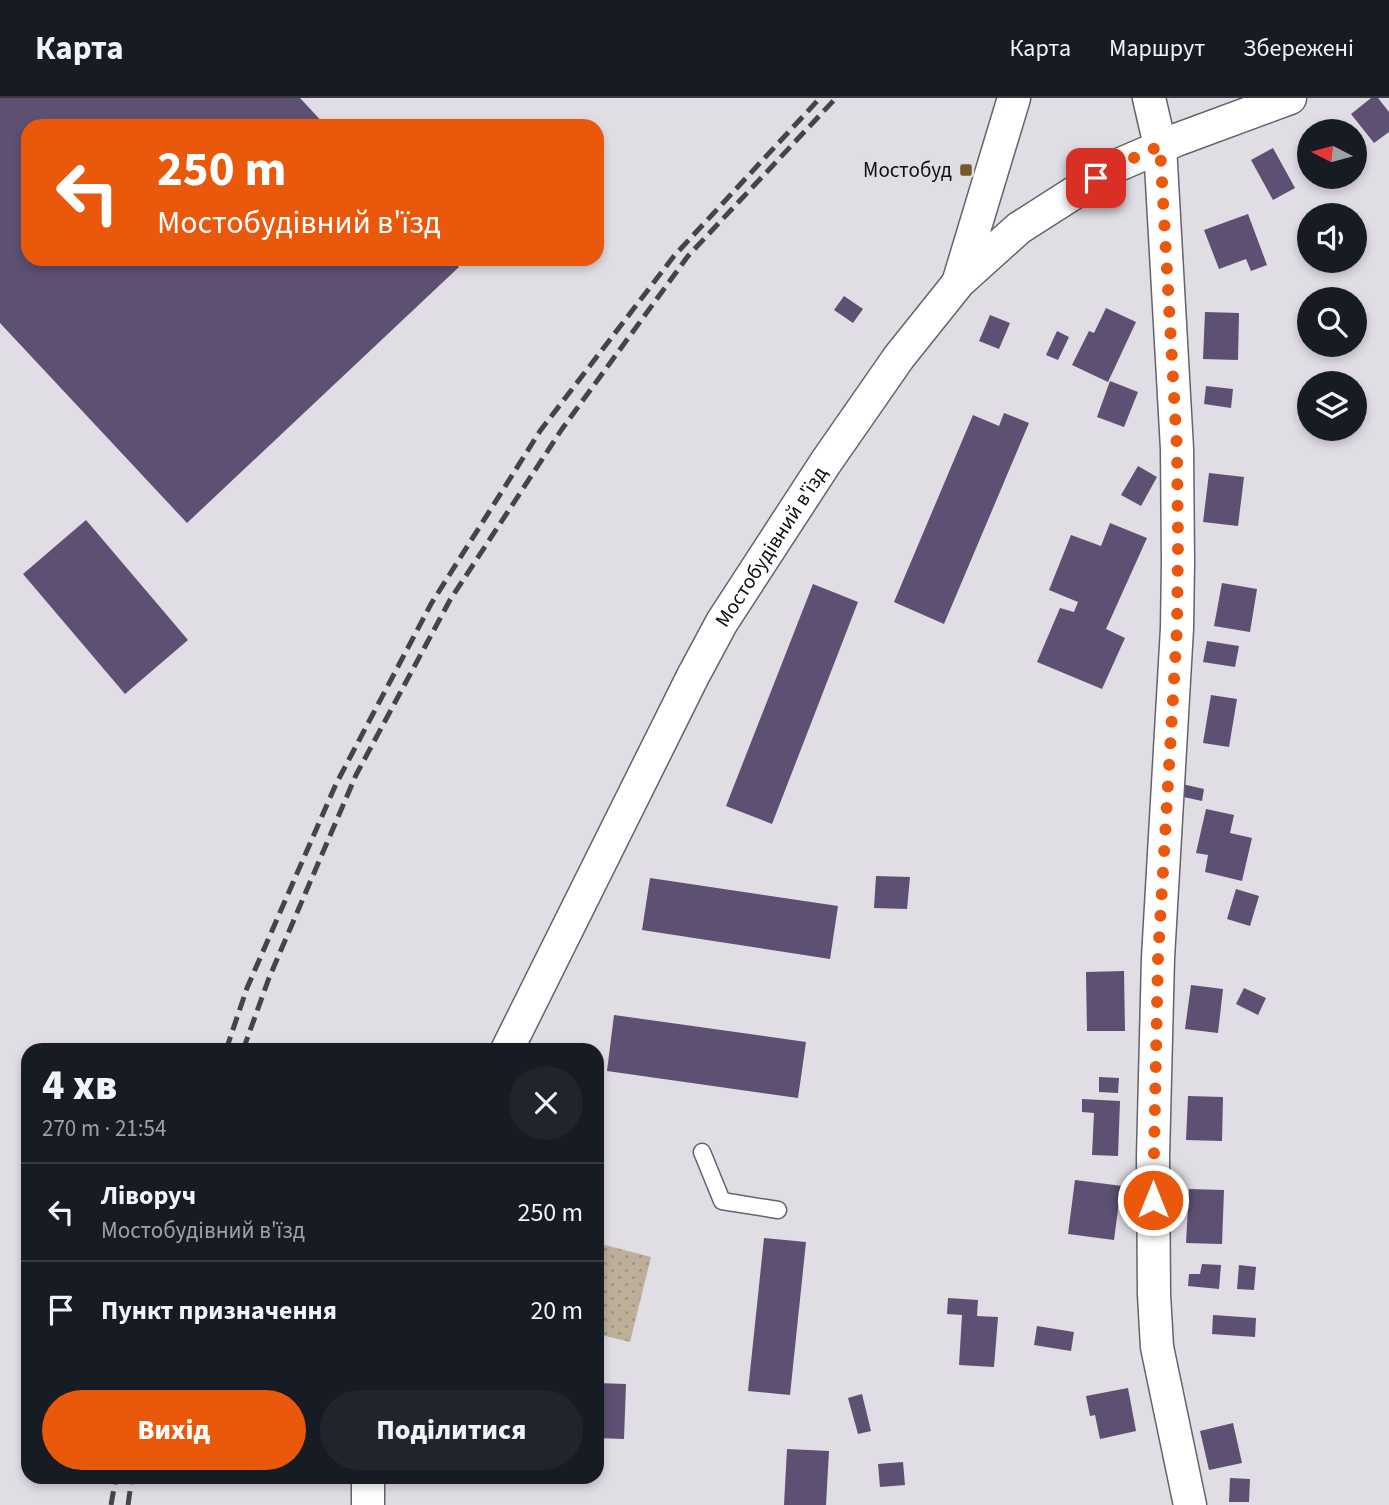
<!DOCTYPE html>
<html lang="uk">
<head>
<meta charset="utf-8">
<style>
  :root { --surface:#171b24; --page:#20242c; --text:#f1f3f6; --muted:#9ea1a6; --line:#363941; --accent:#ea580c }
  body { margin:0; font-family:"Source Sans 3",sans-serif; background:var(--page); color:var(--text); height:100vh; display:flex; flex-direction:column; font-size:26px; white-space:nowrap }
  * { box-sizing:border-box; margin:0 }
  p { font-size:23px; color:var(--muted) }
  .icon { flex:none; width:38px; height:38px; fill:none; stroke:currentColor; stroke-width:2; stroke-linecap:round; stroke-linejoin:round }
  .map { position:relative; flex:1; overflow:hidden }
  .details { position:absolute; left:21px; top:945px; width:583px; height:441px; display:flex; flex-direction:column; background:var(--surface); border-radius:21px; box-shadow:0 4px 10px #0003 }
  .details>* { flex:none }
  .guide { position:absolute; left:21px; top:21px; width:583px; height:147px; border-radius:21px; box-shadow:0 4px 10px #0003; background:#ea580c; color:#fff; overflow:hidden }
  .needle { width:46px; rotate:276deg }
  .buttons { position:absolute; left:1297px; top:21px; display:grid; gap:14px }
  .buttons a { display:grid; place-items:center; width:70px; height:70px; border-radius:50%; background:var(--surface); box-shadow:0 4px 10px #0003; font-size:35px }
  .pin { position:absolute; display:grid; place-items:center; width:60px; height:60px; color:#fff; margin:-30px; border-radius:14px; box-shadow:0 4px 10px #0006 }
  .me { position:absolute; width:77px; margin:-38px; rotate:0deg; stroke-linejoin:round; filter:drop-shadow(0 0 5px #0008) }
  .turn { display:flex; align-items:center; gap:24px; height:147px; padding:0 21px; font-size:32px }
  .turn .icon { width:91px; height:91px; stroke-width:2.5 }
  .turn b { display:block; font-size:49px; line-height:60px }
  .round { display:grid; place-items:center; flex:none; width:74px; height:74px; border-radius:37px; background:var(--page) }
  .overview { display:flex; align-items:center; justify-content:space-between; height:119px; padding:0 21px }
  h1 { font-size:42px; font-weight:800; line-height:52px }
  .cta { display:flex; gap:14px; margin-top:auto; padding:14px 21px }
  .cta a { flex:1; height:80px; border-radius:42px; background:var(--accent); color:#fff; font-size:28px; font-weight:800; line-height:80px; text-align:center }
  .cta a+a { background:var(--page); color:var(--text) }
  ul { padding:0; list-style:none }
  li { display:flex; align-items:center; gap:21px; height:98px; padding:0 21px; border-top:2px solid var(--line) }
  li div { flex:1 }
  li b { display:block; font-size:26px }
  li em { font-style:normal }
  header { display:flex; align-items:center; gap:42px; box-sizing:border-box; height:98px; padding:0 35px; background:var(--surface); border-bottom:2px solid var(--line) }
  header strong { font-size:33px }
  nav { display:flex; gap:38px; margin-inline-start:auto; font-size:24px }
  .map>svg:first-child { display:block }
  .park { fill:url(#park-dots) }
  .building { fill:#5d5072 }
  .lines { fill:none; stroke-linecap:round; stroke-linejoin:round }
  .lane-casing { stroke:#656269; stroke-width:19 }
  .street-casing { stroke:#656269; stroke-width:35 }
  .lane { stroke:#fff; stroke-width:16 }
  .street { stroke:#fff; stroke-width:32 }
  .rail { stroke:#454448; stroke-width:5; stroke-dasharray:14 7; stroke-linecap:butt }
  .route { stroke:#ea580c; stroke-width:12; stroke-dasharray:0 21.6 }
  .poi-dot { fill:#75582c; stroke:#e0dde5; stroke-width:2.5 }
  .labels { text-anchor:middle; stroke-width:7; stroke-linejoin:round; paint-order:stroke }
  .poi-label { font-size:21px; fill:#0f0e11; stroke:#e0dde5; text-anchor:end }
  .street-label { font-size:21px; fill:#0f0e11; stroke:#e0dde5 }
</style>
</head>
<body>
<header>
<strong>Карта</strong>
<nav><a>Карта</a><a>Маршрут</a><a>Збережені</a></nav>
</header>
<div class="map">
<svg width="1389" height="1407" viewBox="0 0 1389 1407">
  <defs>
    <pattern id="park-dots" width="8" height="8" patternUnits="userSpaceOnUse" patternTransform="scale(1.75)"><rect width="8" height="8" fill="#beaf99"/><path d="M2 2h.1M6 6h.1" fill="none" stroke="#a29583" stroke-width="1.8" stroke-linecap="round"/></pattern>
  </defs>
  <rect width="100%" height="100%" fill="#e0dde5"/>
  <!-- park -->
  <path class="park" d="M597 1145 651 1159 630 1244 597 1236Z"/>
  <!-- building -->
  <g class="building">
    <path d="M0 0H300L326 28H28V161H451L459 169 187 425 0 225Z"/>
    <path d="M1371 0H1378L1389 14V34L1374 45 1351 16Z"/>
    <path d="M1273 50 1295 90 1273 102 1251 62Z"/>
    <path d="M1309 52V71L1300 58Z"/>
    <path d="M1248 116 1267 167 1251 173 1246 161 1219 171 1204 132Z"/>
    <path d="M844 198 863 211 853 225 834 212Z"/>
    <path d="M1106 210 1136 224 1108 284 1072 267 1089 233 1094 235Z"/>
    <path d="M1205 214 1239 215 1238 262 1203 261Z"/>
    <path d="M990 217 1010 225 999 251 979 243Z"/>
    <path d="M1057 233 1069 239 1058 262 1046 257Z"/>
    <path d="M1110 283 1138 294 1124 329 1097 319Z"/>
    <path d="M1206 288 1233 291 1231 310 1204 306Z"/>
    <path d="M1004 315 1029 325 944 526 894 504 973 317 999 328Z"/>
    <path d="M1138 368 1157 379 1141 408 1121 397Z"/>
    <path d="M1209 375 1244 379 1238 428 1203 424Z"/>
    <path d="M86 422 188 542 125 596 23 476Z"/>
    <path d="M1110 425 1147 440 1106 531 1125 540 1102 591 1037 564 1060 510 1074 514 1078 504 1049 492 1071 437 1101 448Z"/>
    <path d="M1222 485 1257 491 1250 534 1214 528Z"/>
    <path d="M813 486 858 504 772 726 726 708Z"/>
    <path d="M1207 543 1239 548 1235 569 1203 564Z"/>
    <path d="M1211 597 1237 601 1229 649 1203 645Z"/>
    <path d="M1182 686 1204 691 1202 703 1179 698Z"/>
    <path d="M1206 711 1234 717 1230 735 1252 740 1242 783 1205 774 1208 757 1196 755Z"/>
    <path d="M876 778 910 779 907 811 874 810Z"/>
    <path d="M650 780 838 808 830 861 642 832Z"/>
    <path d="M1236 791 1259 798 1250 828 1227 821Z"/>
    <path d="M1124 873 1125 933H1087L1086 874Z"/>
    <path d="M1191 887 1223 891 1218 935 1185 931Z"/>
    <path d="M1244 890 1266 900 1258 917 1236 906Z"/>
    <path d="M614 917 806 944 798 1000 607 973Z"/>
    <path d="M1099 979 1119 980 1118 995 1099 994Z"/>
    <path d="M1188 998 1223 999 1222 1043 1186 1042Z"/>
    <path d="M1082 1001 1120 1003 1118 1058 1092 1057 1094 1015 1082 1014Z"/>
    <path d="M1075 1082 1130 1089 1128 1105 1119 1104 1114 1142 1068 1136Z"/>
    <path d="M1189 1091 1224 1092 1222 1146 1186 1145Z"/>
    <path d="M764 1140 806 1144 790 1297 748 1293Z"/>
    <path d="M1202 1166 1221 1167 1219 1191 1188 1188 1189 1176H1200Z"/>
    <path d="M1239 1167 1256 1169 1254 1192 1237 1191Z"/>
    <path d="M948 1200 978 1202 977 1218 998 1219 994 1269 959 1267 962 1217 947 1216Z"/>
    <path d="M1213 1217 1256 1220 1255 1239 1212 1236Z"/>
    <path d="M1037 1228 1074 1234 1071 1253 1034 1247Z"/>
    <path d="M597 1285 626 1286 624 1341 597 1340Z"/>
    <path d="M1128 1290 1136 1333 1100 1341 1095 1317 1090 1318 1086 1298Z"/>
    <path d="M862 1296 871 1333 858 1336 848 1300Z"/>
    <path d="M1233 1325 1242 1365 1209 1372 1200 1333Z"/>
    <path d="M787 1351 829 1353 826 1407H784Z"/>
    <path d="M903 1364 905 1387 880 1389 878 1366Z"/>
    <path d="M1230 1380 1250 1381 1249 1404H1229Z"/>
  </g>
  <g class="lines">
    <defs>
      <path id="lane" d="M702 1054 722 1103 778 1112"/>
      <g id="street">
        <path d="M1149 0 1160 48 1177 351 1178 464 1177 530 1158 860 1153 1059 1154 1197 1157 1249 1190 1407"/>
        <path d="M959 182 1014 0"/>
        <path id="s1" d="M507 952 693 578 722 524 826 364 899 259 959 184 1019 130 1116 68 1179 41 1290 0"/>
        <path d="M368 1407V1379"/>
      </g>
    </defs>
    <!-- lane casing -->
    <use href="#lane" class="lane-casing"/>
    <!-- street casing -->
    <use href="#street" class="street-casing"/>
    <!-- lane -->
    <use href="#lane" class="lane"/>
    <!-- street -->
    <use href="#street" class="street"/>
    <!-- rail -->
    <g class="rail">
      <path d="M226 952 247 890 336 686 431 506 540 333 674 158 820 0"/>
      <path d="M243 952 269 880 356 677 450 502 562 331 688 158 836 0"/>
      <path d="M111 1407 116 1379"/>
      <path d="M128 1407 132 1379"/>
    </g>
  </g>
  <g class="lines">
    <!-- route -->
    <path class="route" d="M1096 80 1116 68 1160 48 1177 351 1178 445 1177 530 1158 860 1153 1102"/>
  </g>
  <!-- markers -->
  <rect class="poi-dot" x="959" y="65" width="14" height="14" rx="3.5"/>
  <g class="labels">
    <!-- poi labels -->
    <g class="poi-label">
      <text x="952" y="79">Мостобуд</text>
    </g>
    <!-- street labels -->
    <g class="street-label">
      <text dy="7" stroke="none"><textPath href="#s1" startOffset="569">Мостобудівний в'їзд</textPath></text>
    </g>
  </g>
</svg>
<div class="buttons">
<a><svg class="needle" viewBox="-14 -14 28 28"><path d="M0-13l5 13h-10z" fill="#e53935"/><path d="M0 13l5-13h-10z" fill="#9ea1a6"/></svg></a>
<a><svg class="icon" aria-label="sound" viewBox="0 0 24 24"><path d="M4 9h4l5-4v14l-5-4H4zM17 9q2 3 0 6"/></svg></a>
<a><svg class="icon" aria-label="search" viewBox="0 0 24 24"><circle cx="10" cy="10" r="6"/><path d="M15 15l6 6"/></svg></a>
<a><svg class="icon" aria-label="layers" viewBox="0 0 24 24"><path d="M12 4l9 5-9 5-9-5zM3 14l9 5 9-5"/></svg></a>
</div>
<div class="pin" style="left:1096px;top:80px;background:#d93025"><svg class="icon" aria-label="arrive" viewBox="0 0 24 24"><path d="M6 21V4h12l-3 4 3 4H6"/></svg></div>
<svg class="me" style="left:1153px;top:1102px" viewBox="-20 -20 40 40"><circle r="17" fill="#ea580c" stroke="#fff" stroke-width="3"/><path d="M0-11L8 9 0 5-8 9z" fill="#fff"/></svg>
<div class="guide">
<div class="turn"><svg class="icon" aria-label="left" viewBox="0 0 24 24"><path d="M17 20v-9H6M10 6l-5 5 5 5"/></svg><div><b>250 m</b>Мостобудівний в'їзд</div></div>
</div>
<section class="details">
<div class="overview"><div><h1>4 хв</h1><p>270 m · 21:54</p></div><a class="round"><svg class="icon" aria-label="close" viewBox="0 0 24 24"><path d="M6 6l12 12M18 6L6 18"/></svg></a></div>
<ul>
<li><svg class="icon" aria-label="left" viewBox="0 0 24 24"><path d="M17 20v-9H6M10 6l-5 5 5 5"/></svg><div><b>Ліворуч</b><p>Мостобудівний в'їзд</p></div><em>250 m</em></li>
<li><svg class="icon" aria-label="arrive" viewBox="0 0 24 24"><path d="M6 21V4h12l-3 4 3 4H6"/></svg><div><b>Пункт призначення</b></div><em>20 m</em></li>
</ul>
<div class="cta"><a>Вихід</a><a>Поділитися</a></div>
</section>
</div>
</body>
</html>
